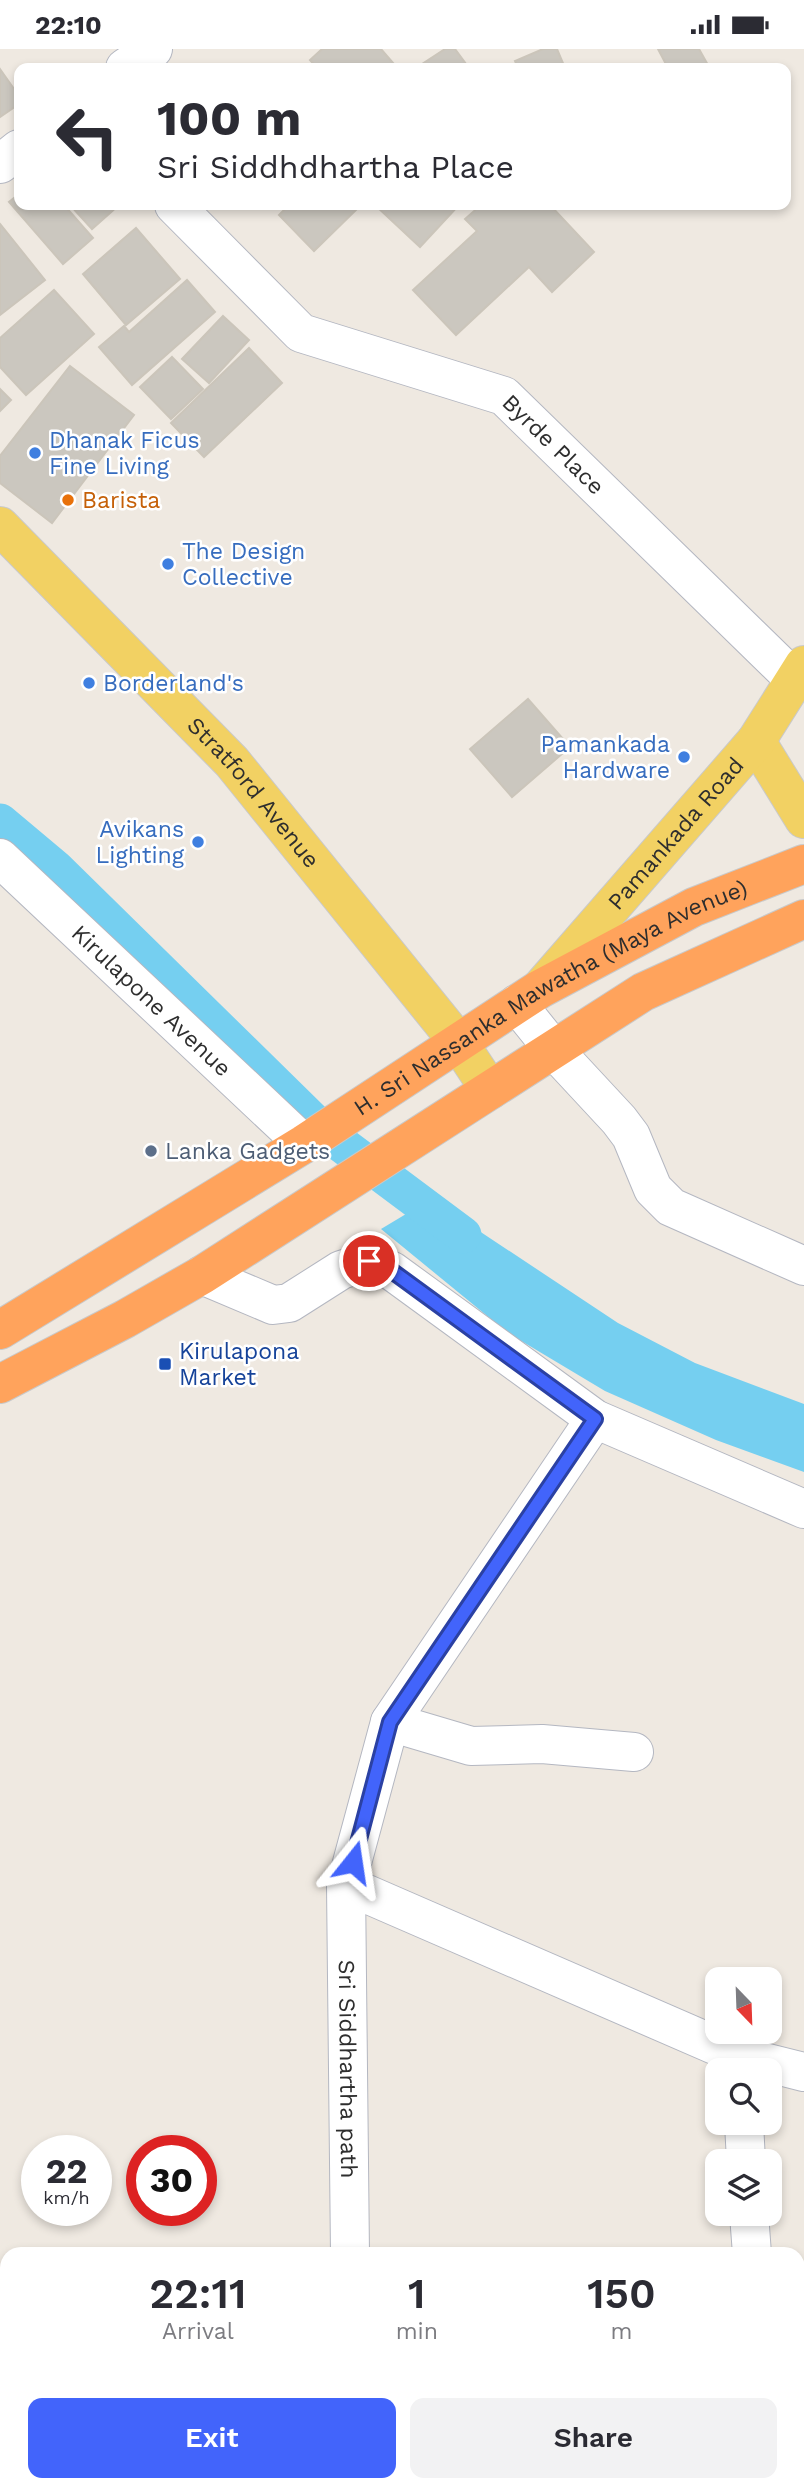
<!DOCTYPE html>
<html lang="en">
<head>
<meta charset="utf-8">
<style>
  :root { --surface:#fff; --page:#f2f2f3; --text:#2b2b33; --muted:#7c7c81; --accent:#4264fb }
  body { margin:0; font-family:"Work Sans",sans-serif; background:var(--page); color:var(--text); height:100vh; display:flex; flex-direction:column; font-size:26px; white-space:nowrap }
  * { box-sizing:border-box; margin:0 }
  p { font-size:23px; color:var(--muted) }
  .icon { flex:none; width:38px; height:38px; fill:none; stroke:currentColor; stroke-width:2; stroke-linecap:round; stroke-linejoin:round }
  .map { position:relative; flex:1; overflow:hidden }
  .side { position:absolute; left:0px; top:2198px; width:805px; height:245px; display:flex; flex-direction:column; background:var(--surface); border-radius:21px 21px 0 0; box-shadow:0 4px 10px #0003 }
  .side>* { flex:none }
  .top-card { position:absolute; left:14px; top:14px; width:777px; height:147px; border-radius:14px; box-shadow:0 4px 10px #0003; background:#fff; color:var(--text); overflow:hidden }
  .needle { width:46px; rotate:157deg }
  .fabs { position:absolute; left:705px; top:1918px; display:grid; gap:14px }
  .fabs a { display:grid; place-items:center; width:77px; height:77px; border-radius:14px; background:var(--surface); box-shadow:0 4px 10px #0003; font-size:35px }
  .speed { position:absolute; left:21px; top:2086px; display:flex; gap:14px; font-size:35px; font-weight:700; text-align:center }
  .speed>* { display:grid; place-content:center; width:91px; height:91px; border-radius:50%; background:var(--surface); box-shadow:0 4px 10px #0003; line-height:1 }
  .speed small { font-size:18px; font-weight:400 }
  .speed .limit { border:10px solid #d22; background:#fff; color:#111 }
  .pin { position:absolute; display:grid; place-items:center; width:60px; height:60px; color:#fff; margin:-30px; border:4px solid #fff; border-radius:50%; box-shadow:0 2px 7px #0007 }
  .me { position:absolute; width:77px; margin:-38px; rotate:15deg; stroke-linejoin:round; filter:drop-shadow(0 0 5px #0008) }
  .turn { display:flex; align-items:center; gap:24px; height:147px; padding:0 28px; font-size:32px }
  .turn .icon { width:91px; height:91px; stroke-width:2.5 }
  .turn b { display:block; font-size:49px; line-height:60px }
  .eta { display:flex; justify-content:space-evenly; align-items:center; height:119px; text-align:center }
  .eta b { font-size:42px; font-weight:600; line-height:49px }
  .button { display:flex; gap:14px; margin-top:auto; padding:14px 28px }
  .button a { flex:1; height:80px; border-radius:14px; background:var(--accent); color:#fff; font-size:28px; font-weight:600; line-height:80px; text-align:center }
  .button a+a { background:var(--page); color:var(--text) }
  .status { display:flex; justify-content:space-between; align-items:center; height:49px; padding:0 35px; background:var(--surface); direction:ltr }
  .status svg { height:19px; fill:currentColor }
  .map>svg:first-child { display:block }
  .water { fill:#75cff0 }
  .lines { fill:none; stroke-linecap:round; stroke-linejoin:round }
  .canal { stroke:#75cff0; stroke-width:37 }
  .building { fill:#cbc7bf; stroke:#cbc5ba; stroke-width:2 }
  .minor-casing { stroke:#b4b7c1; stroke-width:40 }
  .major-casing { stroke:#c9c9c9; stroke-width:40 }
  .highway-casing { stroke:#c9c9c9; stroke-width:40 }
  .minor { stroke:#fff; stroke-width:38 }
  .major { stroke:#f2d163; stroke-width:38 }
  .highway { stroke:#ffa35c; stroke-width:38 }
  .route-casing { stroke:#2b41a3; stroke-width:18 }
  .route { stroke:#4264fb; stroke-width:12 }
  .shop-dot { fill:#3f7fe0; stroke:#fff; stroke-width:2.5 }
  .food-dot { fill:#e8710a; stroke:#fff; stroke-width:2.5 }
  .service-dot { fill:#5c6f8a; stroke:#fff; stroke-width:2.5 }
  .transit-dot { fill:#1a4fb4; stroke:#fff; stroke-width:2.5 }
  .labels { text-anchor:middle; stroke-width:5; stroke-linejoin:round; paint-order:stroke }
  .shop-label { font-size:23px; fill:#366cbe; stroke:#fff; text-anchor:start }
  .street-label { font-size:23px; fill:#2e2e2e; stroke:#fff }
  .food-label { font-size:23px; fill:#c56008; stroke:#fff; text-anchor:start }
  .service-label { font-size:23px; fill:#4e5e75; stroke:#fff; text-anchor:start }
  .transit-label { font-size:23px; fill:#164399; stroke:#fff; text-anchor:start }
</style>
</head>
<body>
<div class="status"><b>22:10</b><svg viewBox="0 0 49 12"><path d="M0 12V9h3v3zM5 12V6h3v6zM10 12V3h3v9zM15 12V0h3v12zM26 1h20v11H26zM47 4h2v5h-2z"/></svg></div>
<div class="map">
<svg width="804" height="2443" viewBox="0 0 804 2443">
  <rect width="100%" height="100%" fill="#efe9e1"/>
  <!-- water -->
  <path class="water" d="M431 1150 618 1274 695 1314 804 1355V1423L716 1391 605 1342 508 1284 381 1180Z"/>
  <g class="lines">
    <!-- canal -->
    <path class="canal" d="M0 773 56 820 321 1080 463 1186"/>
  </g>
  <!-- building -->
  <g class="building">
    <path d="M322 0H381L393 14 387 19H317L310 11Z"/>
    <path d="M445 0H455L469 19H416Z"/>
    <path d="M543 0H557L565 19H518L515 12Z"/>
    <path d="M658 0H699L708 16 702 19H668Z"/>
    <path d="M0 20 19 47V55L0 68Z"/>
    <path d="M19 145V156H64L93 189 63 215 9 153Z"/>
    <path d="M70 156H119L92 180Z"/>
    <path d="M289 156H358L360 157 314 202 279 166Z"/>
    <path d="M375 156H459L420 198Z"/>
    <path d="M481 156H550L594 203 552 243 529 218 456 286 413 241 477 182 465 170Z"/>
    <path d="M0 175 45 231 0 266Z"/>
    <path d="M136 179 180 230 126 276 83 225Z"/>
    <path d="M187 231 215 263 132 336 99 298 124 277 129 283Z"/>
    <path d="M54 241 94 285 26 346 0 318V289Z"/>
    <path d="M223 267 249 291 209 334 182 310Z"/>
    <path d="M249 299 282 334 204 408 171 374Z"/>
    <path d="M172 308 203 340 171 370 140 338Z"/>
    <path d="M70 317 134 366 52 474 0 434V407Z"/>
    <path d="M0 340 11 351 0 362Z"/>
    <path d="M528 650 570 698 512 748 470 700Z"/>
  </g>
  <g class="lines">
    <defs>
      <g id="minor">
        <path d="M125 19 153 0"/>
        <path d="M0 115 19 100"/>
        <path id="s1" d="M174 156 301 284 504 347 795 631"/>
        <path id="s2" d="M0 809 304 1095"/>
        <path d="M517 955 554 1001 619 1071 631 1087 653 1140 671 1158 804 1217"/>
        <path d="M202 1226 273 1256 289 1254 341 1221 369 1212 392 1222 595 1370 804 1460"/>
        <path d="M595 1370 390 1673 471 1697 542 1695 634 1703"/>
        <path d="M390 1673 346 1836 740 2007 804 2023"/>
        <path id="s3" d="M346 1836 350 2205"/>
        <path d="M744 2074 746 2112"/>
        <path d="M749 2165 752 2205"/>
        <path d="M352 2436V2443"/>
      </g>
      <g id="major">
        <path id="s4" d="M0 477 232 713 459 994 490 1041"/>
        <path d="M756 692 804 770"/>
        <path id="s5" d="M541 939 756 692 804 616"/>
      </g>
      <g id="highway">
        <path id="s6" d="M0 1281 304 1095 540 940 694 858 804 815"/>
        <path d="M0 1335 125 1270 202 1226 643 943 804 870"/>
      </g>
    </defs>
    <!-- minor casing -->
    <use href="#minor" class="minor-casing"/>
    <!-- major casing -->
    <use href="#major" class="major-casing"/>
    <!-- highway casing -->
    <use href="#highway" class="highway-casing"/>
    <!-- minor -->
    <use href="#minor" class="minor"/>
    <!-- major -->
    <use href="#major" class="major"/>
    <!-- highway -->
    <use href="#highway" class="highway"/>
  </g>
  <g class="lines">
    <defs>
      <path id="route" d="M353 1813 390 1673 595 1370 392 1222 369 1212"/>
    </defs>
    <!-- route casing -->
    <use href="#route" class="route-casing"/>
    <!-- route -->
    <use href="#route" class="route"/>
  </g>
  <!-- markers -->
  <g class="shop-dot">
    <circle cx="35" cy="404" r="7"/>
    <circle cx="168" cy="515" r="7"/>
    <circle cx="89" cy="634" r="7"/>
    <circle cx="684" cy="708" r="7"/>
    <circle cx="198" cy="793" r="7"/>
  </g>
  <circle class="food-dot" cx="68" cy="451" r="7"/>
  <circle class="service-dot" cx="151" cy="1102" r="7"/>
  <rect class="transit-dot" x="158" y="1308" width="14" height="14" rx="3.5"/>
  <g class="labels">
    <!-- shop labels -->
    <g class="shop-label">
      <text x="49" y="399">Dhanak Ficus<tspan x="49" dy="26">Fine Living</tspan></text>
      <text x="182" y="510">The Design<tspan x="182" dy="26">Collective</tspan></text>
      <text x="103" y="642">Borderland's</text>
      <text x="670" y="703" text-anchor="end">Pamankada<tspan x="670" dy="26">Hardware</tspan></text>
      <text x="184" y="788" text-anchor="end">Avikans<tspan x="184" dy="26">Lighting</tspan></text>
    </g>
    <!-- street labels -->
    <g class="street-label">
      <text dy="8" stroke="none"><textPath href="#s1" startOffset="462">Byrde Place</textPath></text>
      <text dy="8" stroke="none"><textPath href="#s4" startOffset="368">Stratford Avenue</textPath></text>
      <text dy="8" stroke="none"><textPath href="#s5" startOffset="205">Pamankada Road</textPath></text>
      <text dy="8" stroke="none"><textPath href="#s6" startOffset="644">H. Sri Nassanka Mawatha (Maya Avenue)</textPath></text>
      <text dy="8" stroke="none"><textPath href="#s2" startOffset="208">Kirulapone Avenue</textPath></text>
      <text dy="8" stroke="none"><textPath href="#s3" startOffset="184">Sri Siddhartha path</textPath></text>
    </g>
    <!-- food labels -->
    <g class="food-label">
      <text x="82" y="459">Barista</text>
    </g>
    <!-- service labels -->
    <g class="service-label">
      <text x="165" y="1110">Lanka Gadgets</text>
    </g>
    <!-- transit labels -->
    <g class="transit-label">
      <text x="179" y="1310">Kirulapona<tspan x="179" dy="26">Market</tspan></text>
    </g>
  </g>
</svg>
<div class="fabs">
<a><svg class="needle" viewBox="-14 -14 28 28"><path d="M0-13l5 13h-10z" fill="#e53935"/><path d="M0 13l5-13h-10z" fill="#7c7c81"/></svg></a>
<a><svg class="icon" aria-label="search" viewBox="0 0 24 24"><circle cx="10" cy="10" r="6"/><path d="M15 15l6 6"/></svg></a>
<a><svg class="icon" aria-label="layers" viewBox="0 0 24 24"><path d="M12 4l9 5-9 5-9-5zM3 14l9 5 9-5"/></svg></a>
</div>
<div class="speed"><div>22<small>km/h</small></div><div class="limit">30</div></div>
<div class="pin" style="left:369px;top:1212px;background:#d93025"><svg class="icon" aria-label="arrive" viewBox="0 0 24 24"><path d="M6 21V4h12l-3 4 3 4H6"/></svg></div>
<svg class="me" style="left:353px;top:1813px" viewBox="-20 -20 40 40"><path d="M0-17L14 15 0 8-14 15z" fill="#4264fb" stroke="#fff" stroke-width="4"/></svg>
<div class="top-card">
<div class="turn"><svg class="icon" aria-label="left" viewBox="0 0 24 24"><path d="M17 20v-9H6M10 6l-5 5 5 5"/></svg><div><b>100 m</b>Sri Siddhdhartha Place</div></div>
</div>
<section class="side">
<div class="eta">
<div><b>22:11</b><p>Arrival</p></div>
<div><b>1</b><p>min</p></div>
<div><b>150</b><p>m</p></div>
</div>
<div class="button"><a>Exit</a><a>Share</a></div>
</section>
</div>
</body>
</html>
